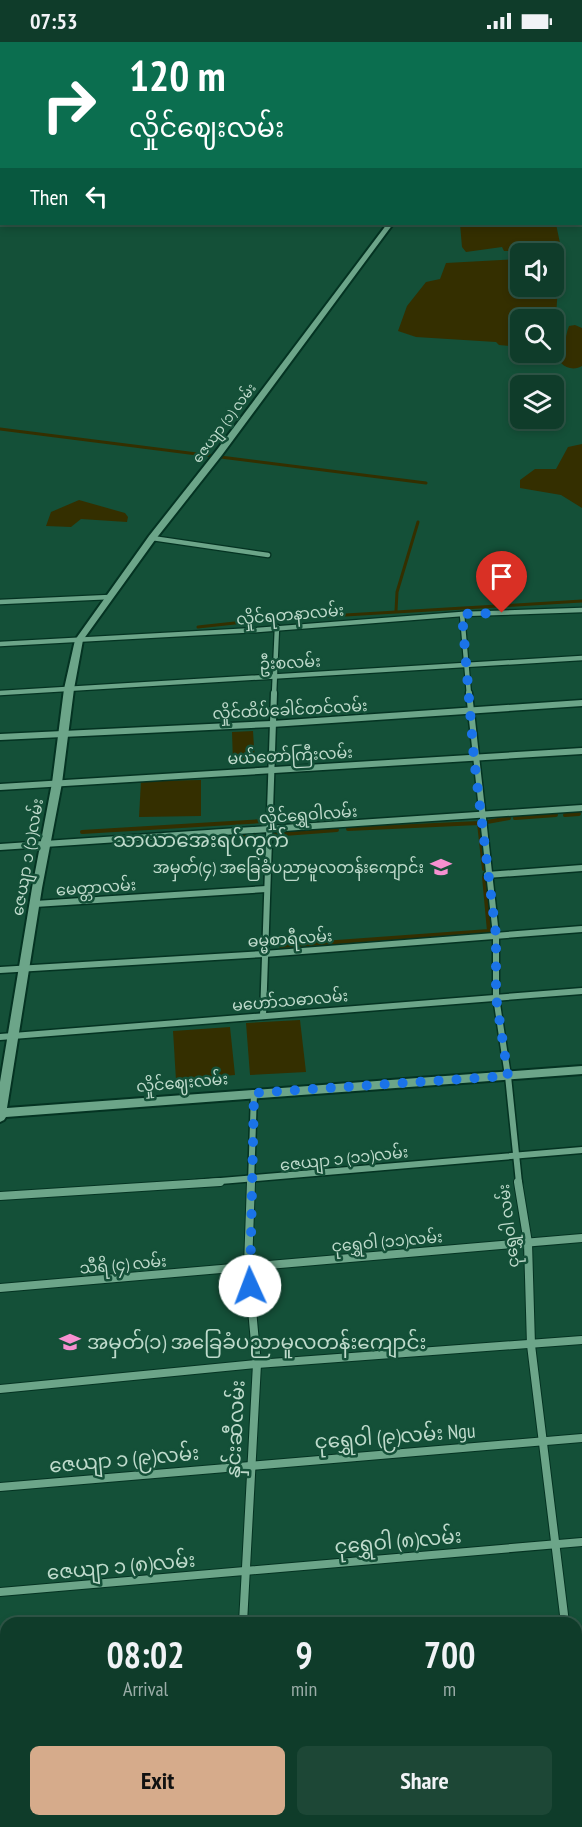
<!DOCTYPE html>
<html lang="en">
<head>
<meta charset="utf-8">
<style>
  :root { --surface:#0f3c2a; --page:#1d4736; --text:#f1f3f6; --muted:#9bada8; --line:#2f5647; --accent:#d6ab8b }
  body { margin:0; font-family:"PT Sans Narrow","Noto Sans Myanmar",sans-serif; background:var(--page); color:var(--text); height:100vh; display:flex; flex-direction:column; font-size:22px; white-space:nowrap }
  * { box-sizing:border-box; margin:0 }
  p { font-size:20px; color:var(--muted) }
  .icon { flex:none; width:33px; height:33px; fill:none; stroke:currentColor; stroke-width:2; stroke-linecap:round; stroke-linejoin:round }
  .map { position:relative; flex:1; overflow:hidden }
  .sheet { position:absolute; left:0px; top:1575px; width:582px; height:210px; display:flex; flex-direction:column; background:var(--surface); border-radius:18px 18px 0 0; box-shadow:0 3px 9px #0003,0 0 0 2px var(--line) }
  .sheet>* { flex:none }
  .hud { position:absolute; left:0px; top:0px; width:582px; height:183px; box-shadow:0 3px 9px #0003,0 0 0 2px var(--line); background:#0b6e4f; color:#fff; overflow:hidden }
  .controls { position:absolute; left:510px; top:201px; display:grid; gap:12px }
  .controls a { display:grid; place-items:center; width:54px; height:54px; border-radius:9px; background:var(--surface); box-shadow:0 3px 9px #0003,0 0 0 2px var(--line); font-size:30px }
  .pin { position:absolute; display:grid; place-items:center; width:51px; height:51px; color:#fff; margin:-62px -26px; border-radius:50% 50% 50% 0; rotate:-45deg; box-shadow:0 0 6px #0007 }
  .pin .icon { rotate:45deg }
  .me { position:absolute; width:66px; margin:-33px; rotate:358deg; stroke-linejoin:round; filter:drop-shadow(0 0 4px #0008) }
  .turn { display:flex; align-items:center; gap:21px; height:126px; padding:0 30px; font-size:27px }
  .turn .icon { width:78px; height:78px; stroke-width:2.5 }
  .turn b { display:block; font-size:42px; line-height:51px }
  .then { display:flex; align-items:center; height:57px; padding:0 30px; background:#0003; gap:12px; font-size:22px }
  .eta { display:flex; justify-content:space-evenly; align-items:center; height:102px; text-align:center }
  .eta b { font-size:36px; font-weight:600; line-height:42px }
  .action { display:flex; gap:12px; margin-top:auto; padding:12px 30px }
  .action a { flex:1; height:69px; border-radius:9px; background:var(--accent); color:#111; font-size:24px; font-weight:600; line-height:69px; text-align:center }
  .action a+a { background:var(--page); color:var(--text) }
  .status { display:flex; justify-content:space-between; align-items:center; height:42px; padding:0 30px; background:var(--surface); direction:ltr }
  .status svg { height:16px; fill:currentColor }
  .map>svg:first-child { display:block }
  .water { fill:#342f00 }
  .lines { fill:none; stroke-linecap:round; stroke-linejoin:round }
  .stream-far2 { stroke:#342f00; stroke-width:2 }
  .stream-far1 { stroke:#342f00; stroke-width:3 }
  .stream { stroke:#342f00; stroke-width:4 }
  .minor-far3-casing { stroke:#043322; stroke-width:5 }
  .minor-far2-casing { stroke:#043322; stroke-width:7 }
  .minor-far1-casing { stroke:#043322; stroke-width:9 }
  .minor-casing { stroke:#043322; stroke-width:10 }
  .tertiary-casing { stroke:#043322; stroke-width:4 }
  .secondary-casing { stroke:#043322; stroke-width:3 }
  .minor-far3 { stroke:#6ca589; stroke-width:4 }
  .minor-far2 { stroke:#6ca589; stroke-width:4.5 }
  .minor-far1 { stroke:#6ca589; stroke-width:6 }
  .minor { stroke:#6ca589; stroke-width:8 }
  .tertiary { fill:#6ca589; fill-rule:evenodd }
  .secondary { fill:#57a59c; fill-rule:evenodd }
  .route { stroke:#1a73e8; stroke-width:10; stroke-dasharray:0 18 }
  .labels { text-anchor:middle; stroke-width:5; stroke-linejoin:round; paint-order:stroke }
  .far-street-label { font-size:14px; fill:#bedacb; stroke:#145038 }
  .street-label { font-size:16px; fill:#bedacb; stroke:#145038 }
  .poi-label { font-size:16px; fill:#bedacb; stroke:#145038; text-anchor:end }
  .quarter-label { font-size:20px; fill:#bedacb; stroke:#145038 }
  .near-poi-label { font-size:20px; fill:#bedacb; stroke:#145038; text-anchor:start }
  .near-street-label { font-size:20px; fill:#bedacb; stroke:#145038 }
</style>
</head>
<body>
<div class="status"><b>07:53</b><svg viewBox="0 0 49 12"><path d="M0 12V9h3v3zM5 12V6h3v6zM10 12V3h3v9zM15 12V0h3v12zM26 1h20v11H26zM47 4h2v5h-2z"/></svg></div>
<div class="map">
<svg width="582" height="1785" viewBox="0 0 582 1785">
  <rect width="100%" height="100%" fill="#145038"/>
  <!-- water -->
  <g class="water">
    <path d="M460 182H556L561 206 510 209H504L502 205 466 210 462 205Z"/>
    <path d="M554 215 557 217 559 230 554 303V278H520V305L499 303 496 300 416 295 398 289 407 264 426 240 440 237 446 221 520 217V244H554Z"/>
    <path d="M575 283 582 286V324C576 328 566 327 561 321 566 309 564 296 569 284Z"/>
    <path d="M582 402V466L561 453 520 446V438L535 427H556L568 405Z"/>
    <path d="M79 458 125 471 128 475 127 480 81 477 71 485 46 484 51 470Z"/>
    <path d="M253 689 255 720 233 721 232 690Z"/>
    <path d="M201 738V774L139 775 141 739Z"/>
    <path d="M300 978 306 1030 250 1033 246 981Z"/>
    <path d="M230 985 235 1033 176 1038 173 989Z"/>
  </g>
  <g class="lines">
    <!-- stream-far2 -->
    <g class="stream-far2">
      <path d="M28 0 34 2"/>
      <path d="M119 2 121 0"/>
    </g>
    <!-- stream-far1 -->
    <g class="stream-far1">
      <path d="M0 387 426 441"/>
      <path d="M396 569 397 550 418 480"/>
      <path d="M261 578 582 559"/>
      <path d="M198 585 253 579"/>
    </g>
    <!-- stream -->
    <g class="stream">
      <path d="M565 773 579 772"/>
      <path d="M515 776 556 773"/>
      <path d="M487 780 509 776"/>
      <path d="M348 787 479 781 484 827"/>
      <path d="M82 790 263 779"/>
      <path d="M271 793 337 788"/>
      <path d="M232 795 254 794"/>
      <path d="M281 904 489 889 484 835"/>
    </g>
    <defs>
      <g id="minor-far3">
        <path d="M288 0 296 2"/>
        <path d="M261 2 264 0"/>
        <path d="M580 48 582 50"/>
        <path d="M580 71 582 73"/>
      </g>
      <g id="minor-far2">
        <path d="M152 496 268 513"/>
        <path d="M0 560 110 555"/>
        <path d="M462 572 469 653"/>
        <path d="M0 602 257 588 462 572 582 568"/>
        <path d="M0 651 582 616"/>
        <path d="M274 653 277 585"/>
      </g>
      <g id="minor-far1">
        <path d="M469 651 496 893V955L508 1034 519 1141"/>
        <path d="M0 695 272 682 582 661"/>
        <path d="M0 745 582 709"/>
        <path d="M0 805 582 766"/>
        <path d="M487 833 582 826"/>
        <path d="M35 862 266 847"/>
        <path d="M0 928 264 912 582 887"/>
        <path d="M263 974 274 651"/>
        <path d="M0 995 582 949"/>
        <path d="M197 1141 582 1108"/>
        <path d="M251 1141 254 1051"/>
      </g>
      <g id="minor">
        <path d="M518 1140 528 1201 531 1303 565 1581"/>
        <path d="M0 1154 220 1140"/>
        <path d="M0 1246 582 1196"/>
        <path d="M0 1347 257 1322 582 1298"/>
        <path d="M0 1445 582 1396"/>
        <path d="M0 1550 582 1500"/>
        <path d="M243 1581 257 1322 248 1224 251 1140"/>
        <path d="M576 1625 582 1624"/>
        <path d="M0 1686 6 1685"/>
        <path d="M576 1691 582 1767"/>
        <path d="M576 1778 582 1777"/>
        <path d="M232 1785 233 1779"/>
        <path d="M468 1785 558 1779"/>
      </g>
      <path id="tertiary" d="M387 182H393L222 413 155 498 83 598 74 647 62 741 42 846 7 1066 582 1024V1032L6 1075 4 1078 0 1080V1040L32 846 52 741 64 647 75 598 149 494 216 409Z"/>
      <g id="secondary">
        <path d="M178 0 191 2H180Z"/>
        <path d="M580 83 582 84V88H580Z"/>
      </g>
    </defs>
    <!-- minor-far3 casing -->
    <use href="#minor-far3" class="minor-far3-casing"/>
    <!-- minor-far2 casing -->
    <use href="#minor-far2" class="minor-far2-casing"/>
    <!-- minor-far1 casing -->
    <use href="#minor-far1" class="minor-far1-casing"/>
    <!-- minor casing -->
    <use href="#minor" class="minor-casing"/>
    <!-- tertiary casing -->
    <use href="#tertiary" class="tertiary-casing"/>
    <!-- secondary casing -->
    <use href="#secondary" class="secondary-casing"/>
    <!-- minor-far3 -->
    <use href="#minor-far3" class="minor-far3"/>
    <!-- minor-far2 -->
    <use href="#minor-far2" class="minor-far2"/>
    <!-- minor-far1 -->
    <use href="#minor-far1" class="minor-far1"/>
    <!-- minor -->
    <use href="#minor" class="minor"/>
    <!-- tertiary -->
    <use href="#tertiary" class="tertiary"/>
    <!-- secondary -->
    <use href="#secondary" class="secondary"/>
  </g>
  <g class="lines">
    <!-- route -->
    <path class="route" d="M250 1244 254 1051 508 1034 496 955V893L474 717 462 572 502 571"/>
  </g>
  <!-- icons -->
  <defs>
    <symbol id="school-bare" viewBox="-9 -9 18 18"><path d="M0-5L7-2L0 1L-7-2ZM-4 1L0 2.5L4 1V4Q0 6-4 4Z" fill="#f690d0" stroke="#145038" stroke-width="2.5" paint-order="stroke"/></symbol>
  </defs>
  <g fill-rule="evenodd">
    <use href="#school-bare" x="426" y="810" width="30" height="30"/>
    <use href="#school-bare" x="55" y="1285" width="30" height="30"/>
  </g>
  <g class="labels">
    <!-- far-street labels -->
    <g class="far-street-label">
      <text transform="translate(224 381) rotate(-53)" y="5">ဇေယျာ (၁) လမ်း</text>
    </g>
    <!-- street labels -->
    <g class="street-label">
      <text transform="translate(290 572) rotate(-5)" y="6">လှိုင်ရတနာလမ်း</text>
      <text transform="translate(290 620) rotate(-3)" y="6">ဦးစလမ်း</text>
      <text transform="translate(290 667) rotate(-3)" y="6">လှိုင်ထိပ်ခေါင်တင်လမ်း</text>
      <text transform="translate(290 713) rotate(-3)" y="6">မယ်တော်ကြီးလမ်း</text>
      <text transform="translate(308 772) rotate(-4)" y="6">လှိုင်ရွှေဝါလမ်း</text>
      <text transform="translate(27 815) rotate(-80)" y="6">ဇေယျာ ၁ (၁)လမ်း</text>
      <text transform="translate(96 845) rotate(-4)" y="6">မေတ္တာလမ်း</text>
      <text transform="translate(290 896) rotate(-4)" y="6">ဓမ္မစာရီလမ်း</text>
      <text transform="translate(290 958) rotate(-5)" y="6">မဟော်သဓာလမ်း</text>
      <text transform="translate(182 1040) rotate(-5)" y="6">လှိုင်ဈေးလမ်း</text>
      <text transform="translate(344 1116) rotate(-6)" y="6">ဇေယျာ ၁ (၁၁)လမ်း</text>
      <text transform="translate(508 1184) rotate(-97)" y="6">ငုရွှေဝါ လမ်း</text>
      <text transform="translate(387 1199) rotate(-5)" y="6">ငုရွှေဝါ (၁၁)လမ်း</text>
      <text transform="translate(123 1222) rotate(-5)" y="6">သီရိ (၄) လမ်း</text>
    </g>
    <!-- poi labels -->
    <g class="poi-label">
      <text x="424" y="831">အမှတ်(၄) အခြေခံပညာမူလတန်းကျောင်း</text>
    </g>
    <!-- quarter labels -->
    <g class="quarter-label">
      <text x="201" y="805">သာယာအေးရပ်ကွက်</text>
    </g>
    <!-- near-poi labels -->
    <g class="near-poi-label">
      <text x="87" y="1307">အမှတ်(၁) အခြေခံပညာမူလတန်းကျောင်း</text>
    </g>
    <!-- near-street labels -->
    <g class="near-street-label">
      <text transform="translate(235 1387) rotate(-87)" y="7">နှင်းဆီလမ်း</text>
      <text transform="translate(395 1394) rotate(-4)" y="7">ငုရွှေဝါ (၉)လမ်း Ngu</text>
      <text transform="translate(124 1417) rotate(-5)" y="7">ဇေယျာ ၁ (၉)လမ်း</text>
      <text transform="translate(398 1499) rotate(-5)" y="7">ငုရွှေဝါ (၈)လမ်း</text>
      <text transform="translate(121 1524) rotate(-5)" y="7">ဇေယျာ ၁ (၈)လမ်း</text>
    </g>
  </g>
</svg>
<div class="controls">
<a><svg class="icon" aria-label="sound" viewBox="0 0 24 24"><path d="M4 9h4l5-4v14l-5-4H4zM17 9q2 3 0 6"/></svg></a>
<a><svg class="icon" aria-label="search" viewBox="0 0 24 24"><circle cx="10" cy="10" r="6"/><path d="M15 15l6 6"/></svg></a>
<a><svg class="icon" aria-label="layers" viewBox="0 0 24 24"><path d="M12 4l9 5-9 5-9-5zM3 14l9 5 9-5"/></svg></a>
</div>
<div class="pin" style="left:502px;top:571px;background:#d93025"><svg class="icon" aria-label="arrive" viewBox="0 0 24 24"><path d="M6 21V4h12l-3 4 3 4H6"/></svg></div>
<svg class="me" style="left:250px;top:1244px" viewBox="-20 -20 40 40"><circle r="19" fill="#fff"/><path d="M0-13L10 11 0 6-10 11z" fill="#1a73e8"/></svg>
<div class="hud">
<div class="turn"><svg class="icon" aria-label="right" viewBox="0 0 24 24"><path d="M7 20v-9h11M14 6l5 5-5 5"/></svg><div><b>120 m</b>လှိုင်ဈေးလမ်း</div></div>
<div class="then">Then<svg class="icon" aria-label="left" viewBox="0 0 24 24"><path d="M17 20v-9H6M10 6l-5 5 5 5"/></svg></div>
</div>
<section class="sheet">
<div class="eta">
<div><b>08:02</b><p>Arrival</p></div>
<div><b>9</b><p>min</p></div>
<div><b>700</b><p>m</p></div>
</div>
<div class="action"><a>Exit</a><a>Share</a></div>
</section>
</div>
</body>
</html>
